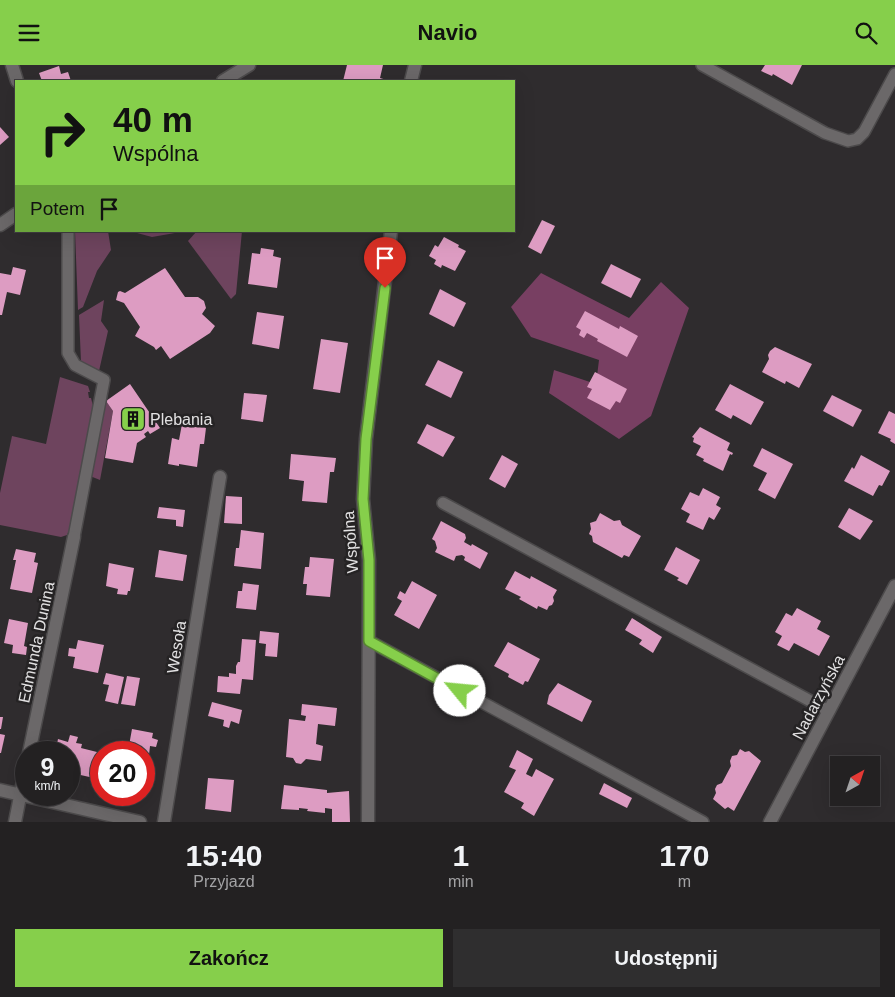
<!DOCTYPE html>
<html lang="pl">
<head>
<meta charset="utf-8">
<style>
  :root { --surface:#232122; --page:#2f2e2f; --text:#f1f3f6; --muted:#a3a3a5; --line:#403e40; --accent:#86cf4b }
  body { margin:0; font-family:Arial,sans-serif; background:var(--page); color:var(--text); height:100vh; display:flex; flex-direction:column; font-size:19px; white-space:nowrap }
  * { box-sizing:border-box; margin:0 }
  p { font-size:16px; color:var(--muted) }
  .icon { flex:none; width:28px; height:28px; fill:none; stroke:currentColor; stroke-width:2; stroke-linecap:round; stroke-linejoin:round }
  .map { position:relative; height:757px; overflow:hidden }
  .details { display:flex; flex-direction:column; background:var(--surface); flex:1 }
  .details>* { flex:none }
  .hud { position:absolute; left:15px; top:15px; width:500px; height:152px; border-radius:0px; box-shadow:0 5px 20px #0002,0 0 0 1px var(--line); background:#86cf4b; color:#111; overflow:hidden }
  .needle { width:32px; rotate:40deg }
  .tools { position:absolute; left:830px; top:691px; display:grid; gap:10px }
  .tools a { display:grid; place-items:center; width:50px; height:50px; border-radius:0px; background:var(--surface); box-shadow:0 5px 20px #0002,0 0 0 1px var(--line); font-size:25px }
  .speed { position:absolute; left:15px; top:676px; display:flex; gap:10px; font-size:25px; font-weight:700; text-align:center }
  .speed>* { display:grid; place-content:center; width:65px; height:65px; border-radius:50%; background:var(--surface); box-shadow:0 5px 20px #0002,0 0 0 1px var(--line); line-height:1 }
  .speed small { font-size:12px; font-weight:400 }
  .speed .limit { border:8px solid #d22; background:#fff; color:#111 }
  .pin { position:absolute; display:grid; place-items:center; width:42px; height:42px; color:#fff; margin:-51px -21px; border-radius:50% 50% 50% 0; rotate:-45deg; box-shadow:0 0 5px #0007 }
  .pin .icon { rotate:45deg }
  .me { position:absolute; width:55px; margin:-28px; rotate:298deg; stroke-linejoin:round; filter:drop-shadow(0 0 4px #0008) }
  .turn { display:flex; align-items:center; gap:18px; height:105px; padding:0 15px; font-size:22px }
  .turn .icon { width:65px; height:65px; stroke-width:2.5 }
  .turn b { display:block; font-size:35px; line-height:42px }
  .then { display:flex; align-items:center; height:48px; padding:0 15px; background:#0003; gap:10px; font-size:19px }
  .eta { display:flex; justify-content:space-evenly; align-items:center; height:85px; text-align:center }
  .eta b { font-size:30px; font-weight:700; line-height:35px }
  .button { display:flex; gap:10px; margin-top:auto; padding:10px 15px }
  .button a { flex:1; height:58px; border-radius:0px; background:var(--accent); color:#111; font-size:20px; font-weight:700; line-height:58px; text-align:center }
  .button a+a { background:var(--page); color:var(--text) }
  header { display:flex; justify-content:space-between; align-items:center; height:65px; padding:0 15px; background:var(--accent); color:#111; font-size:22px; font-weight:700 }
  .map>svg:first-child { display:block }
  .green { fill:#6e445e }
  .forest { fill:#783f62 }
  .building { fill:#dd9cc2 }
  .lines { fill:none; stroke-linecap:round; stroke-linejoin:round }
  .service-casing { stroke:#4c4a4b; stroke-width:14 }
  .minor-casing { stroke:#4c4a4b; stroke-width:15 }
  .service { stroke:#6b6869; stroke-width:11 }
  .minor { stroke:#6b6869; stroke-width:12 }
  .route-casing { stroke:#578731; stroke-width:12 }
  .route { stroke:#86cf4b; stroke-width:9 }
  .labels { text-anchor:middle; stroke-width:5; stroke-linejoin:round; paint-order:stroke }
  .poi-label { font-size:16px; fill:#e2e1e2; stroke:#252324; text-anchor:start }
  .street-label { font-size:16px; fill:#e2e1e2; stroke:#252324 }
</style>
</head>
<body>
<header><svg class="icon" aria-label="menu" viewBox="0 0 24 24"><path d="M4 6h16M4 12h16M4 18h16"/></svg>Navio<svg class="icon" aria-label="search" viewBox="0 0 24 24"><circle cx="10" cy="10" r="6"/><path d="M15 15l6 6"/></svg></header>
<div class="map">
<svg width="895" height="757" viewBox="0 0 895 757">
  <rect width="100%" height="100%" fill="#2f2c2e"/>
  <!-- green -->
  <g class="green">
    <path d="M75 166H108L111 185 97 206 83 242 78 245Z"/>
    <path d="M136 166H175V168L152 172 137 168Z"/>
    <path d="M197 166H242L236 229 231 234 188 176Z"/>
    <path d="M104 235 101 256 108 266 99 306 81 297 79 250Z"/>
    <path d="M60 312 88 321 90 327H88L89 333H91L93 341 69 466 67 470 61 472 0 460V428L12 371 46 379Z"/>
    <path d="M106 336 113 346 100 415 90 411Z"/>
  </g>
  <!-- forest -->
  <path class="forest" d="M541 208 629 253 661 217 689 243 651 351 619 374 549 328 554 305 596 319 599 295 531 272 511 242Z"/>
  <!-- building -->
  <g class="building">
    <path d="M347 0H383L380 13 390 16H343Z"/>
    <path d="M765 0H802L792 20 773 9 772 11 761 6Z"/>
    <path d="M59 1 61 9 68 7 71 16H42L39 8Z"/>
    <path d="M0 62 9 72 0 80Z"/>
    <path d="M542 155 555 161 541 189 528 182Z"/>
    <path d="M444 172 459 180 458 182 466 186 455 206 442 200 441 203 434 199 436 195 429 191 435 180 438 182Z"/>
    <path d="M261 183 274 185 273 191 281 193 277 223 248 219 252 188 260 189Z"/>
    <path d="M611 199 641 214 631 233 601 218Z"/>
    <path d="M13 202 26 205 20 230 7 227 2 250H0V208L11 210Z"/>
    <path d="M165 203 185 232H198L204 236 206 243 202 249 215 261 210 268 170 294 161 281 156 285 154 282 135 271 140 262 124 238 116 235 118 227 120 226 125 228Z"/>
    <path d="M440 224 466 238 454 262 429 249Z"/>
    <path d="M585 246 619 264 620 261 638 271 627 292 597 276 598 274 587 268 584 273 579 270 581 265 576 262Z"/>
    <path d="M257 247 284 251 279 284 252 279Z"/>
    <path d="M321 274 348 278 340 328 313 324Z"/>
    <path d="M775 282 812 299 799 323 786 316 785 319 762 307 769 294 768 290 770 286Z"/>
    <path d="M438 295 463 307 451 333 425 320Z"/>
    <path d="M595 307 627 324 620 338 616 336 610 345 587 333 592 324 587 322Z"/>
    <path d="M130 319 160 363 150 369 148 366 144 369 146 372 137 378 133 398 105 393 113 346 106 336Z"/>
    <path d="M730 319 764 337 751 360 733 350 731 354 715 345Z"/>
    <path d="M244 328 267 330 263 357 241 354Z"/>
    <path d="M832 330 862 345 853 362 823 346Z"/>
    <path d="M889 346 895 349V379L890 376 891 374 878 368Z"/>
    <path d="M182 359 206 363 204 379H200L197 402 179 399V401L168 399 172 373 179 375Z"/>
    <path d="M427 359 455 372 443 392 417 378Z"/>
    <path d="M700 362 730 378 727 385 733 388 732 390 730 389 723 406 703 396 704 394 696 390 701 381 693 377 694 373 692 372Z"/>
    <path d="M762 383 793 399 775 434 758 425 767 408 753 401Z"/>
    <path d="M291 389 336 393 334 407H330L327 438 302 436 304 416 289 414Z"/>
    <path d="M502 390 518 399 505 423 489 414Z"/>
    <path d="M861 390 890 406 882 421 879 420 873 431 844 416 852 402 854 404Z"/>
    <path d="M703 423 720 432 716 440 721 443 714 455 709 452 703 465 686 457 690 449 681 444 690 427 699 431Z"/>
    <path d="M226 431 242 432V459L224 458Z"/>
    <path d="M159 442 185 445 183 462 176 461V455L157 453Z"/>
    <path d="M849 443 873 456 860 475 838 462Z"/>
    <path d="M600 448 614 456 620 455 622 460 641 471 629 492 624 490 622 493 593 477 592 471 589 469 591 464 590 458 596 456Z"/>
    <path d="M441 456 465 469 466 473 464 477 471 481 472 479 488 488 480 504 464 495 465 492 462 490 456 491 454 496 435 487 437 483 435 476 432 474Z"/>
    <path d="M241 465 264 468 261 504 234 501 236 483H239Z"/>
    <path d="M676 482 700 495 687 520 677 515 679 513 664 505Z"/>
    <path d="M16 484 36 488 34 497 38 498 32 528 10 524 16 495H13Z"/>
    <path d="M159 485 187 490 183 516 155 512Z"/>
    <path d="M310 492 334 494 330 532 306 530 307 519H303L305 502H309Z"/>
    <path d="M109 498 134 503 130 526H128L127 530 117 529 118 524 106 521Z"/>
    <path d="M515 506 530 514 531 511 557 525 553 532 554 536 552 540 549 541 547 545 538 541 537 544 519 534 521 532 505 524Z"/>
    <path d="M412 516 437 530 419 564 394 550 402 536 397 533 400 526 405 529Z"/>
    <path d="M243 518 259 520 256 545 236 543 238 526H242Z"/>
    <path d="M797 543 821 556 817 564 830 571 819 591 794 578 789 586 777 580 782 571 775 567 786 548 792 551Z"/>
    <path d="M632 553 662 572 653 588 639 579 642 575 625 565Z"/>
    <path d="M9 554 28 558 24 581 27 582 26 590 12 588 13 580 4 578Z"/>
    <path d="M260 566 279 568 277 592 265 591 266 579 259 578Z"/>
    <path d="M242 574 256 575 253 615 242 614 240 629 217 627 218 611 229 612V608L236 609V601L238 597H240Z"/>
    <path d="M78 575 104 580 98 608 73 603 75 592 68 591 69 583 76 584Z"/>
    <path d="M508 577 540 594 528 617 525 616 523 620 508 612 509 609 494 601Z"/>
    <path d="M106 608 124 612 118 639 105 636 109 620 103 619Z"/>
    <path d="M127 611 140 613 135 641 121 639Z"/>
    <path d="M558 618 592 636 582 657 547 639 549 630Z"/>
    <path d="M212 637 242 645 239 659 231 656 229 663 223 661 224 655 208 651Z"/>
    <path d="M302 639 337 643 335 661 318 659 316 679 323 681 321 696 306 694 301 699 296 698 293 693 286 692 289 654 305 656 306 651 301 650Z"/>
    <path d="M0 652H3L1 664H0Z"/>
    <path d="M132 664 153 668 152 673 158 675 156 682 150 681 149 690 128 686Z"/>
    <path d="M0 669 5 670 1 688H0Z"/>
    <path d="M70 670 78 672 76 678 82 679 81 683 101 688 99 707H95L94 713 76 709 78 698 69 696V688H55L58 674 68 677Z"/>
    <path d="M740 684 745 687 749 686 761 696 734 746 728 742 725 744 713 734 716 728 715 724 717 720 722 718 731 701 730 696 732 691 737 690Z"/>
    <path d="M517 685 533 694 526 709 532 712 536 704 554 714 534 751 521 743 524 738 504 727 516 705 509 702Z"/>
    <path d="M208 713 234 715 231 747 205 744Z"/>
    <path d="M604 718 632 733 627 743 599 729Z"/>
    <path d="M284 720 327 725V728L349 726 350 757H332V744L325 743V748L307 746 308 744 299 743V745L281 744Z"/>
  </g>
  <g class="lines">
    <defs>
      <g id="service">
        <path d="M702 0 825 68 848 76 857 74 864 67 895 9"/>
        <path d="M68 166V288L75 300 104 315 74 472"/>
        <path d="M443 438 829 646"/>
        <path d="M369 576 703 757"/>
      </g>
      <g id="minor">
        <path d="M12 0 17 16"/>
        <path d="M223 16 249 0"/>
        <path d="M411 16 415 0"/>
        <path d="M0 160 16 149"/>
        <path d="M29 688 74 472"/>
        <path d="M0 725 140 757"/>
        <path d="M15 757 26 701"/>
        <path d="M164 757 220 412"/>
        <path d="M368 757 369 495 363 434 366 374 391 166"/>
        <path d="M770 757 895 521"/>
      </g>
    </defs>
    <!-- service casing -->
    <use href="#service" class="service-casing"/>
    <!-- minor casing -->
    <use href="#minor" class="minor-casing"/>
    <!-- service -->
    <use href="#service" class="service"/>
    <!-- minor -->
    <use href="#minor" class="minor"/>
  </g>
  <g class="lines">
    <defs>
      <path id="route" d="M385 223 366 374 363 434 369 495V576L460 626"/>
    </defs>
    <!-- route casing -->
    <use href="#route" class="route-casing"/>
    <!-- route -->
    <use href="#route" class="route"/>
  </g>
  <!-- icons -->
  <defs>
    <symbol id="building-square" viewBox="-11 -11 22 22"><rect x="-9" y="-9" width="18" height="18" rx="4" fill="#86cf4b" stroke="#252324"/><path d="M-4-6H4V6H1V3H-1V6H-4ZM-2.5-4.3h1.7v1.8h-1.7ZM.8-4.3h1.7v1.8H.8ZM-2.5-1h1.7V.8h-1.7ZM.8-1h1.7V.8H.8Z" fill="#111"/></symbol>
  </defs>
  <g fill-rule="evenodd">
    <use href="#building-square" x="119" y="340" width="28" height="28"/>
  </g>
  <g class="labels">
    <!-- poi labels -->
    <g class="poi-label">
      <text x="150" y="360">Plebania</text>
    </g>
    <!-- street labels -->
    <g class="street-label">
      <text transform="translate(350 477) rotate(-94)" y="6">Wspólna</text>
      <text transform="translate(36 577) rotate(-78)" y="6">Edmunda Dunina</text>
      <text transform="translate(176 582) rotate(-81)" y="6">Wesoła</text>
      <text transform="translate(818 632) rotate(-62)" y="6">Nadarzyńska</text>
    </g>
  </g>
</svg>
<div class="tools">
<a><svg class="needle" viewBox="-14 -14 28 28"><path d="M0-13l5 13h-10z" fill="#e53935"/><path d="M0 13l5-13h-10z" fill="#a3a3a5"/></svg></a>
</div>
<div class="speed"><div>9<small>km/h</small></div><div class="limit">20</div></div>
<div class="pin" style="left:385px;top:223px;background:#d93025"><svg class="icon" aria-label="arrive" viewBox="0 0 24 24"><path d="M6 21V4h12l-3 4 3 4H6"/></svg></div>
<svg class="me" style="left:460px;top:626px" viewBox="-20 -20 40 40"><circle r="19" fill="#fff"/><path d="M0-13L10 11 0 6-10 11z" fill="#86cf4b"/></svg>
<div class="hud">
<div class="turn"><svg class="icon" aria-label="right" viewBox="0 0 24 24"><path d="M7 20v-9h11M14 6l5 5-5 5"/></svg><div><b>40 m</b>Wspólna</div></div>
<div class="then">Potem<svg class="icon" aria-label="arrive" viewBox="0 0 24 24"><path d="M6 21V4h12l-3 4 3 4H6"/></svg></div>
</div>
</div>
<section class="details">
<div class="eta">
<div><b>15:40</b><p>Przyjazd</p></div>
<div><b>1</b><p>min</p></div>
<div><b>170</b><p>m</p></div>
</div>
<div class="button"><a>Zakończ</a><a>Udostępnij</a></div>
</section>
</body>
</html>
